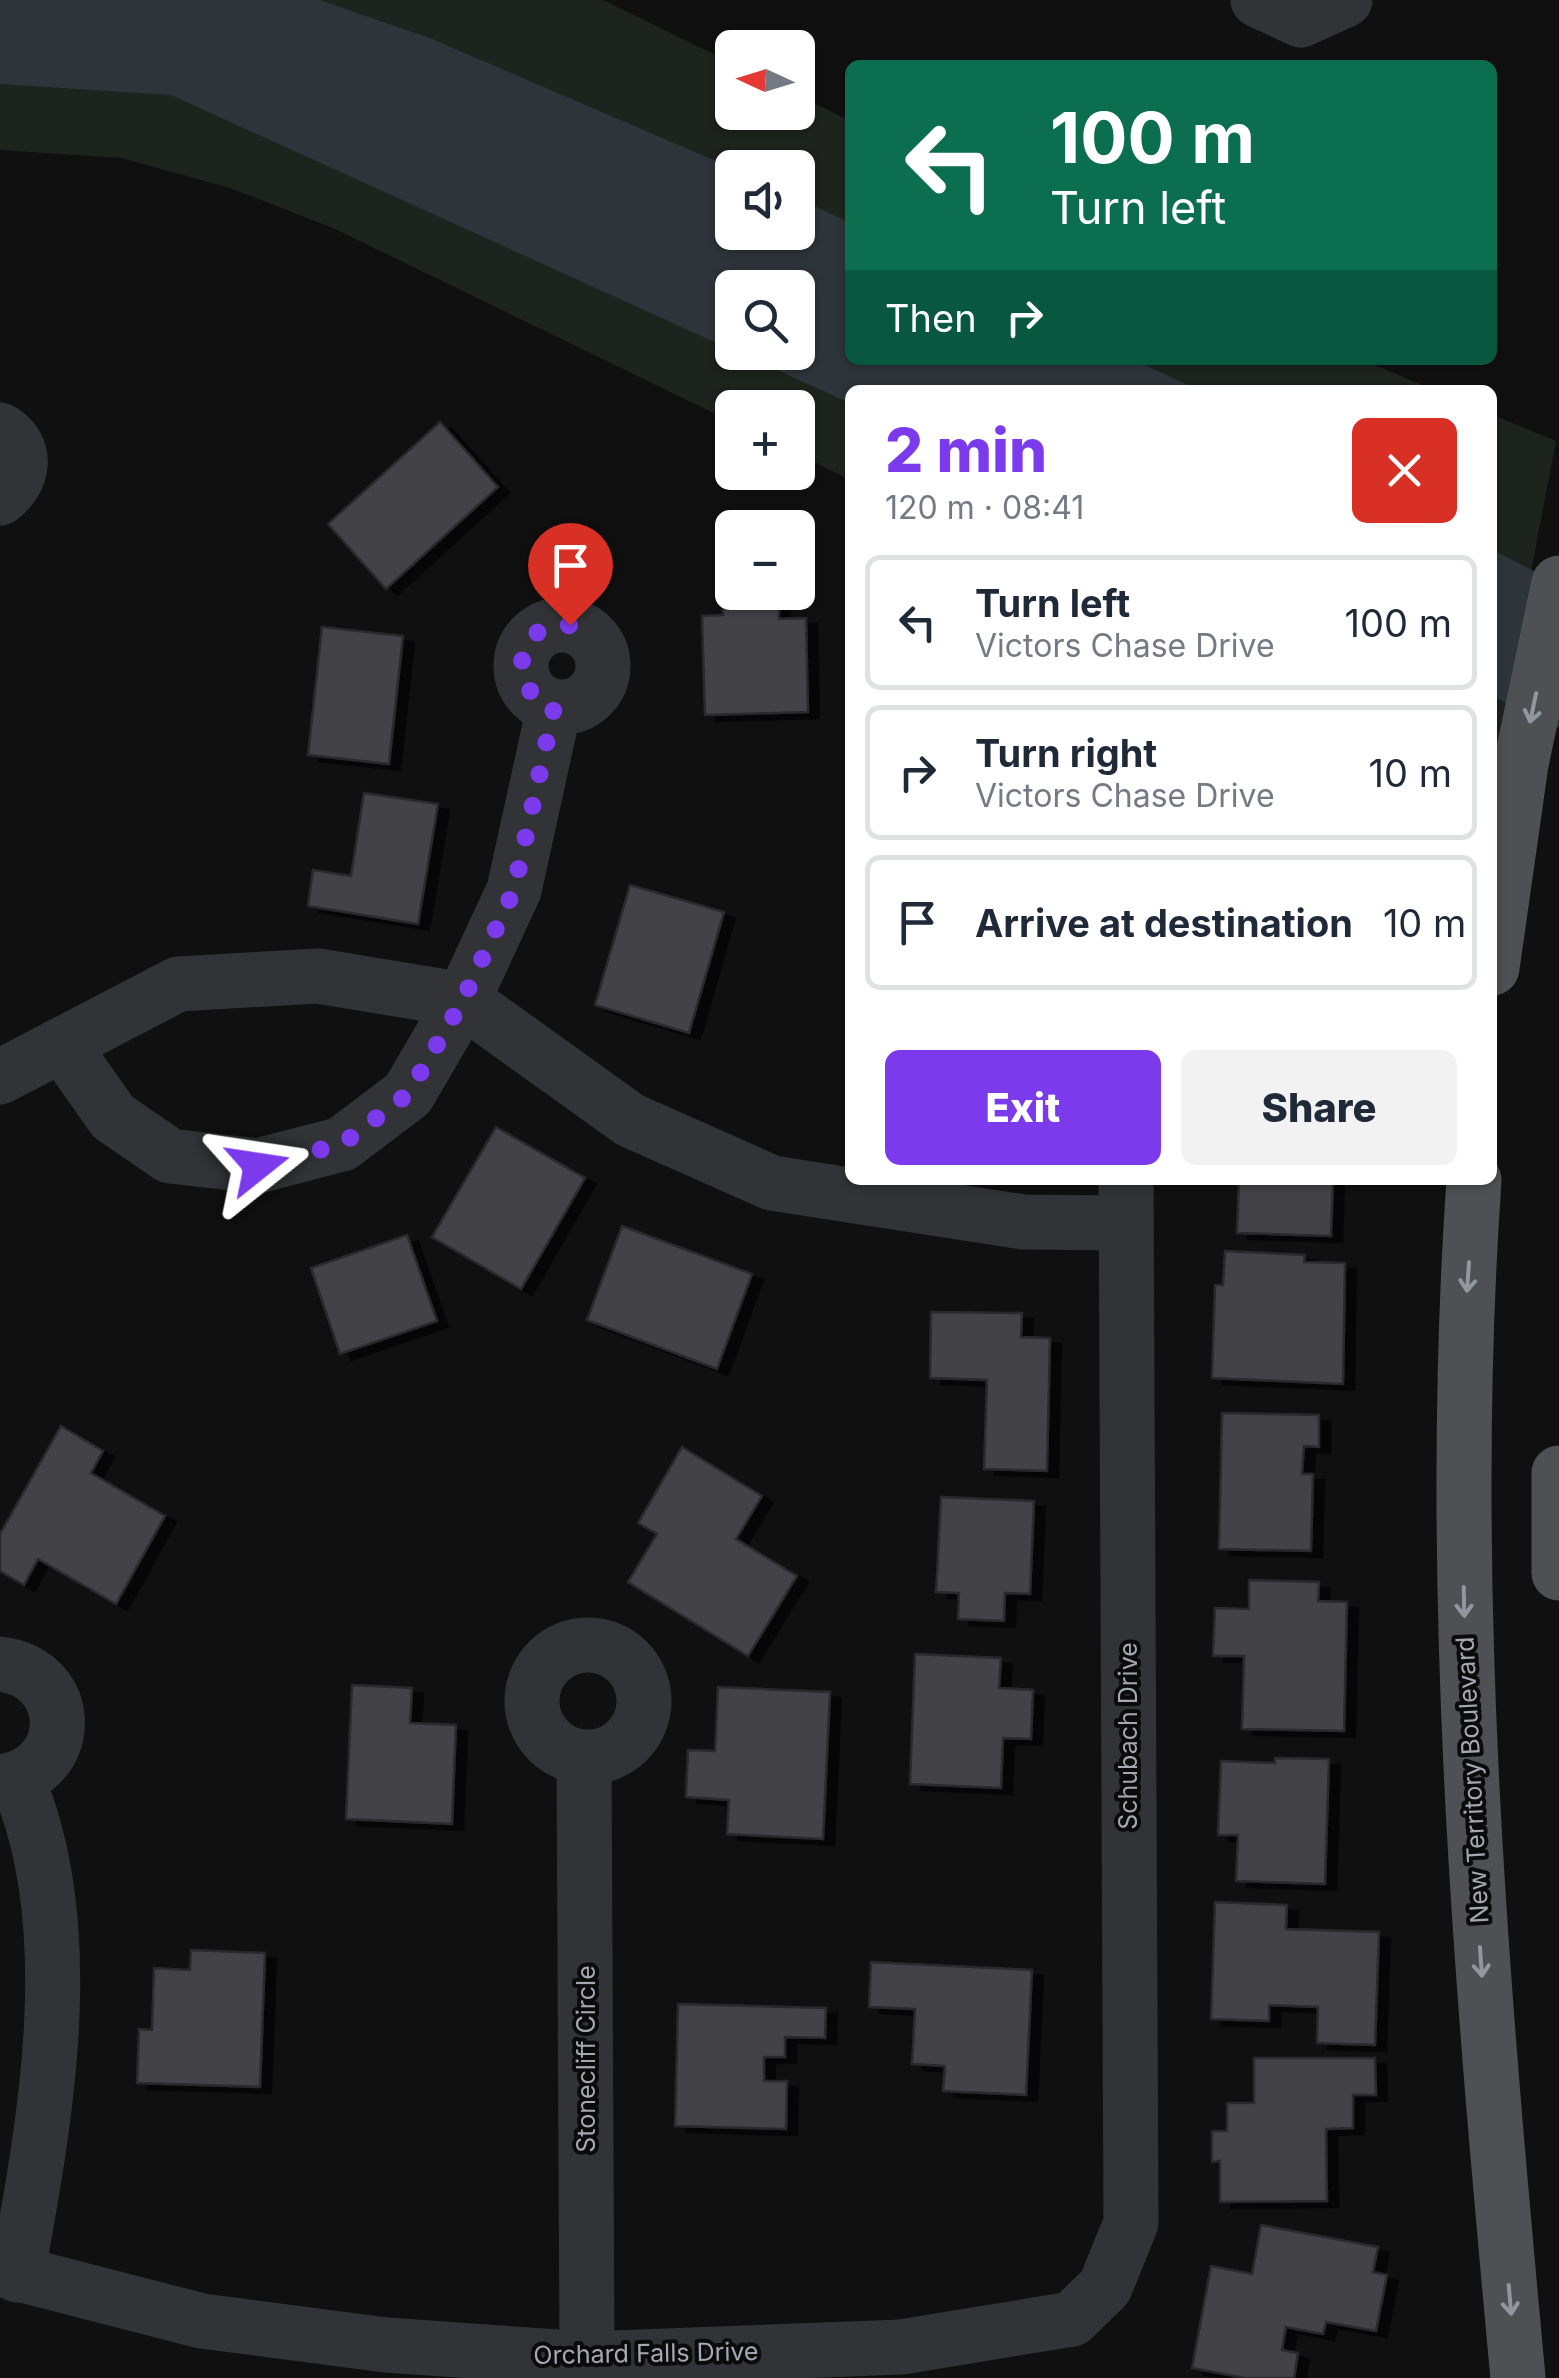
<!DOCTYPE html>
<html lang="en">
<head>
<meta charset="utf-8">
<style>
  :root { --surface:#fff; --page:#f2f2f3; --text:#1f2937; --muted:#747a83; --line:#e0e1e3; --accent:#7c3aed }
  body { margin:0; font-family:Inter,sans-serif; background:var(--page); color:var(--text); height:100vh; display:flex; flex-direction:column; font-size:38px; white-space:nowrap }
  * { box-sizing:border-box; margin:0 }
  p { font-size:32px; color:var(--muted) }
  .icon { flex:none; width:55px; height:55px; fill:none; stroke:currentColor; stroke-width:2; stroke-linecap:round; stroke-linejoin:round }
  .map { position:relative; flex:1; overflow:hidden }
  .side { position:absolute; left:845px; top:385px; width:652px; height:800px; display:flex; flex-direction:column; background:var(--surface); border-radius:15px; box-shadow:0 2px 8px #0004 }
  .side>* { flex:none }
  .hud { position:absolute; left:845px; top:60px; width:652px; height:305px; border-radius:15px; box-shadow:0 2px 8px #0004; background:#0b6e4f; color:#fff; overflow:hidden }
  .needle { width:65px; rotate:274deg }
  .fabs { position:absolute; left:715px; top:30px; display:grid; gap:20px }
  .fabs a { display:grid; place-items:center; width:100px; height:100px; border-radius:15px; background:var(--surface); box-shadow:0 2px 8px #0004; font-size:50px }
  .pin { position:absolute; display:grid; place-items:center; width:85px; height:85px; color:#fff; margin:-102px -42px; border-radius:50% 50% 50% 0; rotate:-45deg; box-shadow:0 0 10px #0007 }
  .pin .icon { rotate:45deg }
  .me { position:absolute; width:110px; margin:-55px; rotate:75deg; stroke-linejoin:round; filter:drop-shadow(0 0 8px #0008) }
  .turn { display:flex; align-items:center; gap:35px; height:210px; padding:0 40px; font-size:45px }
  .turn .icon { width:130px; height:130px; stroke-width:2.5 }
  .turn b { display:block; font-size:70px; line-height:85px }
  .then { display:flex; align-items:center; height:95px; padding:0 40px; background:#0003; gap:20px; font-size:38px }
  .round { display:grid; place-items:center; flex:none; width:105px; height:105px; border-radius:15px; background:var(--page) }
  .overview { display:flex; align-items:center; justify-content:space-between; height:170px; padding:0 40px }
  h1 { font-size:60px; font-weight:800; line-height:75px; color:var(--accent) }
  .primary-button { display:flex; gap:20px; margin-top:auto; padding:20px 40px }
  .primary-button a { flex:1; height:115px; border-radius:15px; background:var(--accent); color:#fff; font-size:40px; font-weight:800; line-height:115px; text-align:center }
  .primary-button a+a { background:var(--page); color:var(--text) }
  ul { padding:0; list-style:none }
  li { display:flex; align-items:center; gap:30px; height:135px; margin:0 20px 15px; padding:0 20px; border:5px solid var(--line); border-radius:15px }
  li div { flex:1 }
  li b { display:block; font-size:38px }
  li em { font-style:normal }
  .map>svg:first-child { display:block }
  .green { fill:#1d231d; fill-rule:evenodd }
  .water { fill:#2d353a }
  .building { fill:#424347; stroke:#2a2a2d; stroke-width:2.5; filter:url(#shadow) }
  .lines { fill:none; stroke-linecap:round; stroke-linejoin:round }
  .minor { stroke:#313336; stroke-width:55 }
  .major { stroke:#4e5054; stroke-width:55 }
  .oneway { stroke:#92969e }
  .route { stroke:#7c3aed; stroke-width:18; stroke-dasharray:0 32.4 }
  .labels { text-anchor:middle; stroke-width:8; stroke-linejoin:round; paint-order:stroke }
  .street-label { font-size:25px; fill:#a3a8b1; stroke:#0b0b0c }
</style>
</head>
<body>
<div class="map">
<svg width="1559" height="2378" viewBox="0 0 1559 2378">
  <defs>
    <filter id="shadow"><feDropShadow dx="11" dy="6" stdDeviation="0" flood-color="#0009"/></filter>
  </defs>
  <rect width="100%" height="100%" fill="#101011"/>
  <!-- green -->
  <g class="green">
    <path d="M0 0H603L732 63V112H798V95L850 121V360H1364L1434 390H850V480L798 454V408H732V422L333 228 230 188 121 158 0 150ZM732 168H798V232H732ZM732 288H798V352H732Z"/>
    <path d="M1493 415 1556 441 1493 770Z"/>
  </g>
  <!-- water -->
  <g class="water">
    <path d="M0 0H320L432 39 732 168V232H798V198L850 223V360H1135L1198 390H850V403L739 353 798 352V288H732V350L171 95 0 84Z"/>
    <path d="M1493 550 1559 584V728L1493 697Z"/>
  </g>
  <!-- building -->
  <g class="building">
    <path d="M440 422 498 487 386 589 328 524Z"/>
    <path d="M732 580V592H779V619L806 618 808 712 705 715 702 616 723 615 722 581Z"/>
    <path d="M322 627 403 636 389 764 308 755Z"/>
    <path d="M364 793 438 804 418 924 308 906 313 870 351 876Z"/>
    <path d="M630 885 724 912 689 1033 595 1005Z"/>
    <path d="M496 1127 585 1178 521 1289 432 1237Z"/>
    <path d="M1239 1180H1333L1331 1236 1237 1233Z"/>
    <path d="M622 1226 752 1274 717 1369 587 1320Z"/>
    <path d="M407 1235 437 1321 340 1354 311 1268Z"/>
    <path d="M1225 1251 1305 1255 1304 1262 1345 1263 1343 1384 1212 1378 1215 1285H1223Z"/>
    <path d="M931 1312 1022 1313 1021 1337 1050 1338 1047 1471 984 1469 987 1380 930 1378Z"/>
    <path d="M1222 1413 1319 1415V1447L1304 1446 1302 1474H1313L1311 1551 1219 1549Z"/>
    <path d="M61 1426 103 1451 91 1473 165 1516 116 1604 38 1559 24 1585 0 1571V1534Z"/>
    <path d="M682 1447 762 1496 736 1539 797 1576 748 1656 628 1582 657 1534 638 1523Z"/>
    <path d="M941 1497 1034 1501 1030 1594 1005 1593 1004 1621 958 1619 959 1593 936 1592Z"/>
    <path d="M1249 1580 1319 1582 1318 1601 1347 1602 1344 1731 1242 1729 1244 1656H1213L1215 1608 1249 1609Z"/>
    <path d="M915 1654 1001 1658 999 1688 1033 1690 1031 1739 1003 1738 1001 1788 910 1784Z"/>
    <path d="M352 1685 412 1688 410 1723 456 1725 452 1824 346 1819Z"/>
    <path d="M718 1687 830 1692 823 1839 727 1834 729 1800 686 1797 688 1750 715 1751Z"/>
    <path d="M1275 1758 1329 1759 1325 1884 1236 1881 1238 1835H1218L1221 1761 1275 1763Z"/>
    <path d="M1215 1902 1287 1905 1286 1929 1379 1932 1375 2045 1317 2043 1318 2007 1269 2005V2021L1211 2019Z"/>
    <path d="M191 1950 265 1953 260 2087 137 2083 139 2029 152 2030 154 1968 190 1970Z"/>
    <path d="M871 1962 1032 1970 1026 2095 943 2091 945 2066 912 2064 915 2009 869 2007Z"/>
    <path d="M678 2004 826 2008 825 2038 785 2037V2057H764V2081H787L786 2129 675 2126Z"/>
    <path d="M1254 2058H1375L1376 2095H1353V2128L1326 2129 1327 2201 1220 2202V2161L1212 2162V2131H1227V2103H1254Z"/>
    <path d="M1261 2225 1378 2247 1373 2272 1387 2275 1376 2331 1326 2322 1323 2334 1286 2327 1282 2350 1298 2353 1294 2378H1245L1192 2368 1211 2266 1252 2274Z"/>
  </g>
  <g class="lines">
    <!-- minor -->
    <g class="minor">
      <path d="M1258 0 1301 20 1345 0"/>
      <path d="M0 430C30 447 24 480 0 498"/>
      <circle cx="562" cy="666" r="41"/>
      <path d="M63 1046 113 1117 170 1156 258 1166 342 1144 408 1094 463 1000 514 890 554 708"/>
      <path d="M0 1077 178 984 318 976 463 1000 630 1120 772 1183 1023 1222 1125 1223"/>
      <circle cx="588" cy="1701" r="56"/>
      <path d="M0 1664C76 1673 77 1772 0 1782"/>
      <path d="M584 1759 587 2359"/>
      <path d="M17 1780C81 1927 45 2123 17 2275"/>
      <path d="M0 2269 202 2321 386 2345 587 2359 901 2347 1072 2319 1105 2287 1131 2223 1126 1180"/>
    </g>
    <!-- major -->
    <g class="major">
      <path d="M1492 968 1521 764 1559 583"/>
      <path d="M1474 1180C1446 1581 1481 1979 1518 2378"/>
      <path d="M1559 1473V1573"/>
    </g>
  </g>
  <!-- one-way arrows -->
  <defs><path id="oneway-shaft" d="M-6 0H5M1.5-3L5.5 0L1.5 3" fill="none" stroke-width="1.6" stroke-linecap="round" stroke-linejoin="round" transform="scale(2.5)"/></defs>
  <g class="oneway">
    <use href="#oneway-shaft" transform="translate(1533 708) rotate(102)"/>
    <use href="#oneway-shaft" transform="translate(1468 1277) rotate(94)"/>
    <use href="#oneway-shaft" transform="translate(1464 1602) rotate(89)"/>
    <use href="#oneway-shaft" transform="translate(1481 1962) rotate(86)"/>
    <use href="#oneway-shaft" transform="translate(1510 2300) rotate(85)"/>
  </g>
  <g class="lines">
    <!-- route -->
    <path class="route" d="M258 1166 342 1144 408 1094 463 1000 514 890 554 708C518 693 511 659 538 632L570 625"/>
  </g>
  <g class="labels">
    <!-- street labels -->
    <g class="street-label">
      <text transform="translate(1128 1736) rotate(-90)" y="9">Schubach Drive</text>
      <text transform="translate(1472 1780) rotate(-93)" y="9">New Territory Boulevard</text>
      <text transform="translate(586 2059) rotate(-90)" y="9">Stonecliff Circle</text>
      <text transform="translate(646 2353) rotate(-1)" y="9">Orchard Falls Drive</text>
    </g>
  </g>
</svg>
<div class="fabs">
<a><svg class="needle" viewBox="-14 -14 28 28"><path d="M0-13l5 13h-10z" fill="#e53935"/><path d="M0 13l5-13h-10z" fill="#747a83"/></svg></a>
<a><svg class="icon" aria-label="sound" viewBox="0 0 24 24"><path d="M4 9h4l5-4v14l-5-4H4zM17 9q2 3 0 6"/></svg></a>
<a><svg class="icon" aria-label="search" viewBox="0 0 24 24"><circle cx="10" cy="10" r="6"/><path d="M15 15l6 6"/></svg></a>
<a>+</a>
<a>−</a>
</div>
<div class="pin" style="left:570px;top:625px;background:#d93025"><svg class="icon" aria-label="arrive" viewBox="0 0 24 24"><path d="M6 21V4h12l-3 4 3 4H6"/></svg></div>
<svg class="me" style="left:258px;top:1166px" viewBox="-20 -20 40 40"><path d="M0-17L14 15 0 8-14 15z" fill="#7c3aed" stroke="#fff" stroke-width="4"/></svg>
<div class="hud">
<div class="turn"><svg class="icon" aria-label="left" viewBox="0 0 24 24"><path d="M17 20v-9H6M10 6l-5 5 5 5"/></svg><div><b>100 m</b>Turn left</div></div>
<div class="then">Then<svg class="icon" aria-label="right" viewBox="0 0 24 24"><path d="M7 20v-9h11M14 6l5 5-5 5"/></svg></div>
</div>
<section class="side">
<div class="overview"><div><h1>2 min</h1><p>120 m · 08:41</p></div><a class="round" style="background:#d93025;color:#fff"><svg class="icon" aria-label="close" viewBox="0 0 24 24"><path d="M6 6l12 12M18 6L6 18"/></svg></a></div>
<ul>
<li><svg class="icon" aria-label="left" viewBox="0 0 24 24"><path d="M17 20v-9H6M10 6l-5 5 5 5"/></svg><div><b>Turn left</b><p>Victors Chase Drive</p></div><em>100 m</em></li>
<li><svg class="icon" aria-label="right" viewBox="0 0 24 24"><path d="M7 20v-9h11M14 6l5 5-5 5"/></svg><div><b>Turn right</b><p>Victors Chase Drive</p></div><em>10 m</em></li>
<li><svg class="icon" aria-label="arrive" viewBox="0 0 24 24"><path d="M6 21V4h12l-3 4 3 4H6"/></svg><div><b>Arrive at destination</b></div><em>10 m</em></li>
</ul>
<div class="primary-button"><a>Exit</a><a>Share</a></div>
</section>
</div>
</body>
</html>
